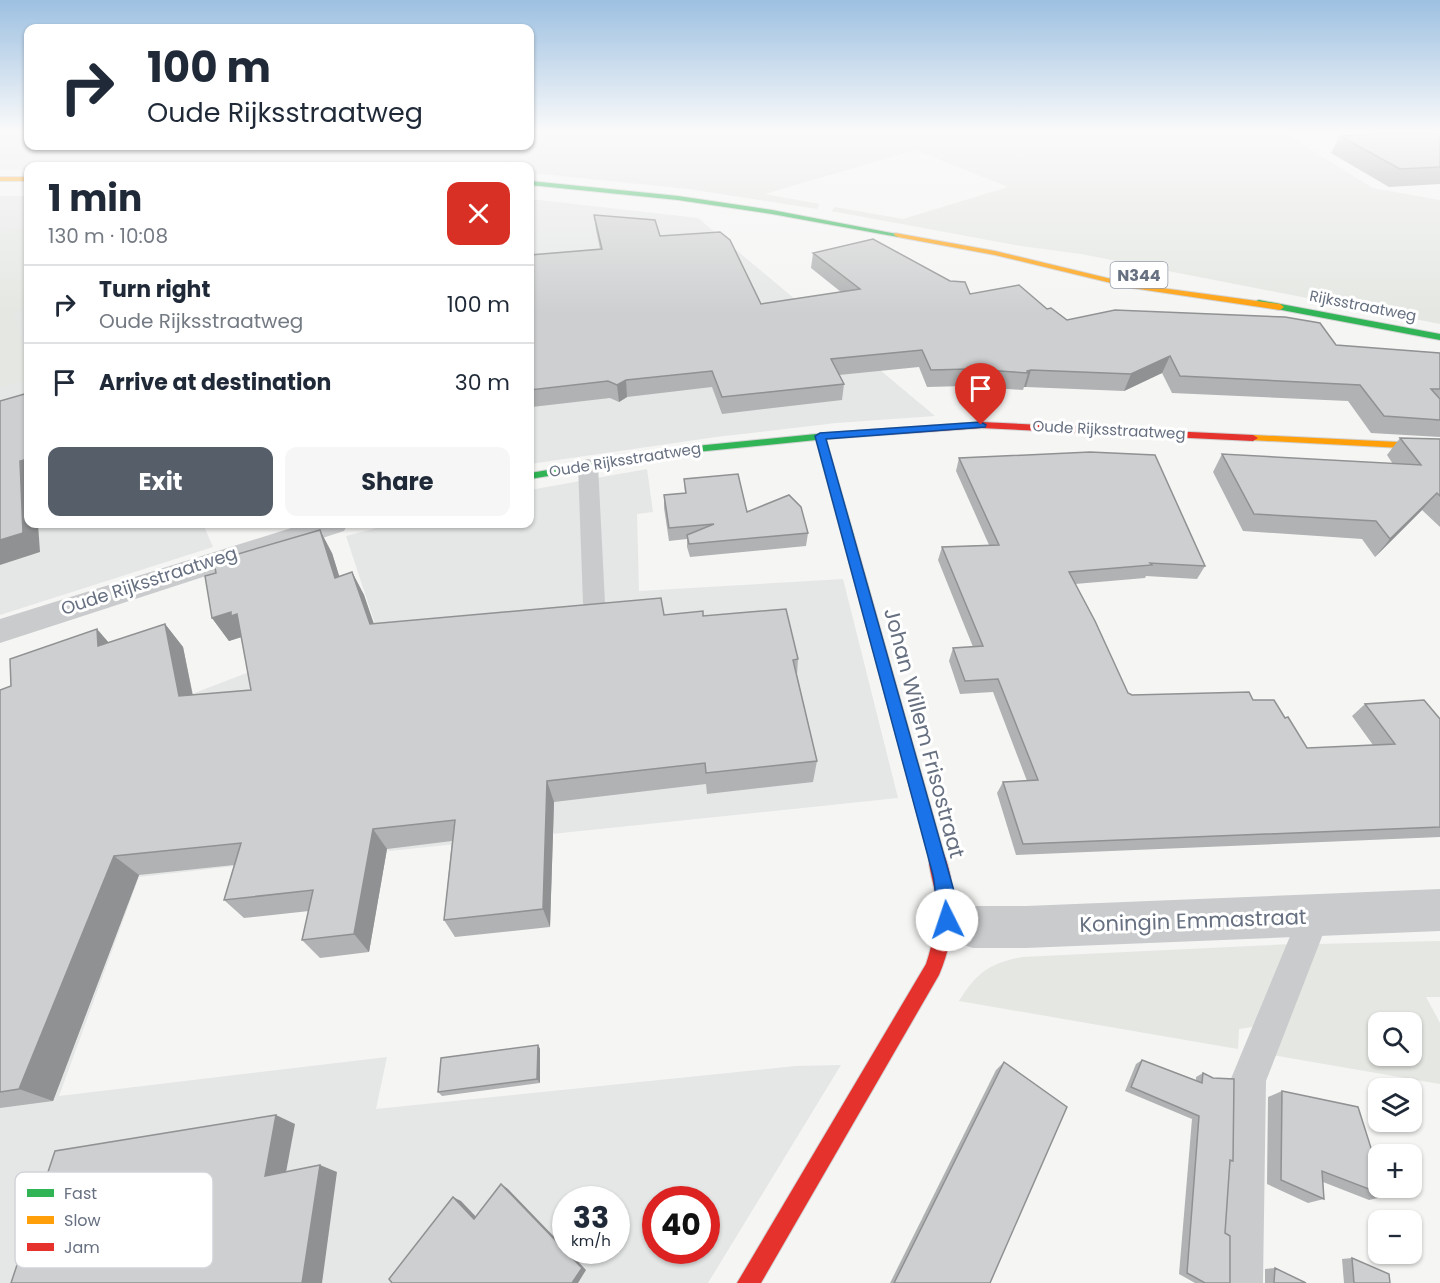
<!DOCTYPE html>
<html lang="en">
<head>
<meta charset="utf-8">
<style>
  :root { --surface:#fff; --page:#f6f6f7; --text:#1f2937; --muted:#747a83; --line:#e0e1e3; --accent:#565e6a }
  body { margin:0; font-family:Poppins,sans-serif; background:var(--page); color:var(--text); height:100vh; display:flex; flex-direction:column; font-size:22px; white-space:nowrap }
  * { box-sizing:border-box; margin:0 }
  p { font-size:20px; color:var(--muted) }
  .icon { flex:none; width:33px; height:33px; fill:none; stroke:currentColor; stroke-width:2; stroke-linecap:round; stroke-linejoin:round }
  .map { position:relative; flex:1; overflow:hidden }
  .sheet { position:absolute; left:24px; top:162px; width:510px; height:366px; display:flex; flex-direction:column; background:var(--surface); border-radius:12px; box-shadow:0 2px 4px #0004 }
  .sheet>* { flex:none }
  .guide { position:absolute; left:24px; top:24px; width:510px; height:126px; border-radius:12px; box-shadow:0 2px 4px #0004; background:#fff; color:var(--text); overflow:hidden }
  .controls { position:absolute; left:1368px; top:1012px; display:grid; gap:12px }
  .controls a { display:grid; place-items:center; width:54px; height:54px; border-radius:12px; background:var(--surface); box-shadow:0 2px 4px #0004; font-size:30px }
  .speed { position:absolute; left:552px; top:1186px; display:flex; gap:12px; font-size:30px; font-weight:700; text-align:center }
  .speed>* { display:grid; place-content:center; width:78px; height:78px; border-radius:50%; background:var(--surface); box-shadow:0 2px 4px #0004; line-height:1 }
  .speed small { font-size:15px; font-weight:400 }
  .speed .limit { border:9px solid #d22; background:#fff; color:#111 }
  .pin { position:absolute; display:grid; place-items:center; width:51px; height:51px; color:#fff; margin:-62px -26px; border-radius:50% 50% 50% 0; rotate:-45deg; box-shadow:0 0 6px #0007 }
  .pin .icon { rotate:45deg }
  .me { position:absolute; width:66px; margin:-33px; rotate:356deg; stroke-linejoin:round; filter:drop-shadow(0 0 4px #0008) }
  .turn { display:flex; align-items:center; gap:21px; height:126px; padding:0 24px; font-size:27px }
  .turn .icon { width:78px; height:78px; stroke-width:2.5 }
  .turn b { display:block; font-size:42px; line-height:51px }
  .round { display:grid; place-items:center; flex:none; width:63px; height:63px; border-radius:12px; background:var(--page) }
  .headline { display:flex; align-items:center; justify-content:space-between; height:102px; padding:0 24px }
  h1 { font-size:36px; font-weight:700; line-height:45px }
  .button { display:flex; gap:12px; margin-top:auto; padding:12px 24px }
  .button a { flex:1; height:69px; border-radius:12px; background:var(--accent); color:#fff; font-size:24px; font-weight:700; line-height:69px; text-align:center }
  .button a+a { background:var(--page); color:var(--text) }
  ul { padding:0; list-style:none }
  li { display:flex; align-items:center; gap:18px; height:78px; padding:0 24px; border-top:2px solid var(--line) }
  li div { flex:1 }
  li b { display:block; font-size:22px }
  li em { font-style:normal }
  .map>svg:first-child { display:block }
  .built { fill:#e5e6e6; fill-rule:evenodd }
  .green { fill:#e4e7e2; fill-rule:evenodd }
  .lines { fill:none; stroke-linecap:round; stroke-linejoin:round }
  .fast-casing { stroke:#d1d1d2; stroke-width:2 }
  .slow-casing { stroke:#d1d1d2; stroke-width:2 }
  .jam-casing { stroke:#d1d1d2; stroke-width:2 }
  .lane { fill:#cacbcd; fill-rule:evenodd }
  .street { fill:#cacbcd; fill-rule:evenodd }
  .fast { fill:#30b455; fill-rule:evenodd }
  .slow { fill:#ff9f0a; fill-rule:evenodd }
  .jam { fill:#e5322d; fill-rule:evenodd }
  .wall { fill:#b1b2b3 }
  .shaded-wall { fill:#909192 }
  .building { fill:#cecfd0; stroke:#909192; stroke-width:1.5 }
  .route { fill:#1a73e8; stroke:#114b97; stroke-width:1.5 }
  .labels { text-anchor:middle; stroke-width:6; stroke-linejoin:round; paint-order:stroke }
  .far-street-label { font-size:15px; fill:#677081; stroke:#fff }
  .shield { fill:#fff; stroke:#959ba7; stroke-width:1.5 }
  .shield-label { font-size:16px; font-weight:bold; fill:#677081 }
  .street-label { font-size:18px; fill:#677081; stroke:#fff }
  .near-street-label { font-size:21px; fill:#677081; stroke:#fff }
  .key { fill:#fff; stroke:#d1d4d9; stroke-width:1.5 }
  .key-label { font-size:16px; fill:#677081 }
</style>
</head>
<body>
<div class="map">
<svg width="1440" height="1283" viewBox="0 0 1440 1283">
  <rect width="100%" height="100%" fill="#f5f5f4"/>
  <!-- built -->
  <g class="built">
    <path d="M0 196H28V524H203L213 547 0 615Z"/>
    <path d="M530 199 698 218 935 416 836 423 716 437 530 464Z"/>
    <path d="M647 469 653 512 637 514 639 591 843 579 898 798 389 851 386 849 139 877 59 1096 387 1057 376 1109 795 1066 841 1065 708 1283H0V767L375 624 346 536 392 524H530V490ZM566 1200H616V1251H566ZM656 1200H706V1251H656Z"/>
  </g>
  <!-- green -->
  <g class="green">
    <path d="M0 133H28V146H530V133H1284L1373 188 1440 200V324L1081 254 1021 246 831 211 835 207 903 219 1008 187 915 150 765 194 820 204 817 209 688 189 530 173V166L340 165 28 166V170H0Z"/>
    <path d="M28 226V308L14 313 24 351H28V379L0 388V232Z"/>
    <path d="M1440 941V997H1426L1440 1023V1084L1272 1055 1317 944ZM1378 1023H1412V1056H1378Z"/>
    <path d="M1291 944 1258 1026 1239 1029 1238 1049 959 1001C977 973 988 964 1022 957Z"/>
  </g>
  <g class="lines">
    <defs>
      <g id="fast">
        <path d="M530 181 678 196 772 210 902 235 898 237 772 214 678 200 530 185Z"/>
        <path d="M1259 300 1440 334V340L1256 305V301Z"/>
        <path d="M826 433 831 436 826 439 854 536 848 540 842 536 816 440 686 453 530 479V473L686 447Z"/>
      </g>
      <g id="slow">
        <rect x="0" y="177" width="28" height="4"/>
        <path d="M895 233 995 251 1132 284 1280 304 1284 307 1280 310 1132 288 995 255 898 237 894 235Z"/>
        <path d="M1253 435 1440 444V450L1249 440 1248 438Z"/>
        <path d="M848 532 854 536 944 854 942 859 936 862 930 859 928 854 842 536Z"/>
      </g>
      <g id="jam">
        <path d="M981 422 1253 435 1258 438 1253 441 981 428 826 439 821 436 826 433Z"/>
        <path d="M936 846 942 849C959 888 956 936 939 975L761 1283H737L926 964C933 943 937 922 936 899 935 886 925 859 930 849Z"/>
      </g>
    </defs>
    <!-- fast casing -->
    <use href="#fast" class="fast-casing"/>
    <!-- slow casing -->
    <use href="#slow" class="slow-casing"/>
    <!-- jam casing -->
    <use href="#jam" class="jam-casing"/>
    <!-- lane -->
    <g class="lane">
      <path d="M588 459 595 461 598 465 605 603 602 609 594 611 586 609 583 603 578 465 581 461Z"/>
      <path d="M1314 901 1325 905 1330 916 1266 1081 1263 1283H1223L1230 1081 1303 905Z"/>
    </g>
    <!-- street -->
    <g class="street">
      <path d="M304 524H348L344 531 0 643V619Z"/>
      <path d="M1440 889V931L1026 948H973L932 935 925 920 932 905 947 899 973 906H1026Z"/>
    </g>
    <!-- fast -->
    <use href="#fast" class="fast"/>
    <!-- slow -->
    <use href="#slow" class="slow"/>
    <!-- jam -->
    <use href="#jam" class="jam"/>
  </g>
  <!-- wall -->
  <g class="wall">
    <path d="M1440 133V184L1389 187 1331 153 1340 136Z"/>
    <path d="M594 215 660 236 761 304 841 292 811 268 813 253 970 294 1047 309 1067 320 1336 345 1440 353V437L1371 433 1348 401 1172 393 1162 373 1124 391 1026 387H1024L1023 390 966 386 927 387 919 367 839 375 844 384 842 400 722 414 712 387 627 397 619 402 610 398 532 407 530 396V255L600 249 596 230Z"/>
    <path d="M1400 438 1440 439V527L1422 510 1375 557 1362 539 1243 531 1213 472 1222 454 1393 464 1387 455Z"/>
    <path d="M959 458 1205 566 1197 579 1146 576 1145 578 1075 584 1128 693 1132 695 1253 700 1285 718 1307 748 1373 745 1352 716 1365 704 1440 719V837L1016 855 997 793 1003 782 1027 781 993 692 960 694 949 661 953 648 973 647 938 560 942 547 989 545 956 471Z"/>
    <path d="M684 479 747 512 808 533 806 546 690 557 687 547V539L669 541 664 508V495L685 493Z"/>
    <path d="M332 553 339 576 352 572 364 595 373 624 664 615 703 616 798 659 797 675 817 761 813 782 707 794 706 784 554 802 550 927 455 937 444 920 452 841 387 849 369 952 320 958 302 940 309 911 244 918 224 900 234 865 139 875 53 1101 0 1108V690L11 686 108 643 165 624 183 647 193 695 251 690 241 637 229 641 212 618Z"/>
    <path d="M538 1045 540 1049V1083L442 1096 438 1092Z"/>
    <path d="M1142 1060 1196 1080V1077L1203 1073 1233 1161 1230 1162 1225 1233 1230 1283H1195L1179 1274 1192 1119 1125 1091 1136 1064Z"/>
    <path d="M1004 1062 990 1283H890L996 1070Z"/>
    <path d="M1282 1091 1387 1196 1369 1200 1323 1182 1324 1199 1308 1203 1267 1184 1268 1097Z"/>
    <path d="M1352 1258 1390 1283H1344L1342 1259Z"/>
    <path d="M1275 1268 1306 1283H1265V1269Z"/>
  </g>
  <!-- shaded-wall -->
  <g class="shaded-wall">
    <path d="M1170 356 1162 373 1124 391 1131 374Z"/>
    <path d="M1031 370 1026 387H1024L1028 373 1027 371Z"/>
    <path d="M626 380 627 397 619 402 617 385Z"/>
    <path d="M28 459V524H38L40 552 0 565V540L20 461Z"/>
    <path d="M1437 493 1422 510 1375 557 1390 539Z"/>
    <path d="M320 530 332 553 347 601 335 578Z"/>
    <path d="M352 572 364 595 382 647 370 624Z"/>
    <path d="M231 612 237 614 245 636 229 641 212 618Z"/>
    <path d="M165 624 183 647 197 718 179 696Z"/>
    <path d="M97 629 117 652 98 646Z"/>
    <path d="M547 781 554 802 550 927 543 909Z"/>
    <path d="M373 829 387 849 369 952 354 934Z"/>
    <path d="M114 856 139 875 53 1101 19 1089Z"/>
    <path d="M538 1045 540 1049V1083L537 1079Z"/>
    <path d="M276 1115 295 1124 284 1183 265 1176Z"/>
    <path d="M320 1165 337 1172 322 1283H302Z"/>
    <path d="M501 1184 508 1189 566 1249V1251H568L586 1270 578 1283H572Z"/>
    <path d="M453 1197 461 1201 482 1223 474 1219Z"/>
  </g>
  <!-- building -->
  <g class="building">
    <path d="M1395 133H1440V167L1400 169 1340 136Z"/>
    <path d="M594 215 655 220 660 236 720 232 730 240 761 304 860 289 813 253 873 239 950 281 965 282 970 294 1019 285 1047 309 1051 308 1067 320 1115 310 1285 317 1320 323 1336 345 1440 353V389H1431L1440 399V420L1384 416 1360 385 1180 376 1170 356 1131 374 1031 370 1027 371 1028 373 970 369 931 370 922 350 831 359 844 384 722 397 712 371 626 380 617 385 608 381 530 390V255L602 249Z"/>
    <path d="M28 393V459L20 461 23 533 0 540V401Z"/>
    <path d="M1400 438 1440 439V496L1437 493 1390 539 1376 521 1254 514 1222 454 1421 465Z"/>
    <path d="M1090 452 1155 455 1205 566 1150 563 1152 565 1069 572 1095 621 1128 693 1132 695 1249 692 1253 700H1274L1285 718 1288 717 1307 748 1395 744 1365 704 1424 700 1440 719V827L1023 844 1003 782 1038 780 998 679 965 681 953 648 983 646 942 547 999 545 959 458Z"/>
    <path d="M738 474 747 512 789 495 801 507 808 533 689 544 687 535 714 524 669 528 664 495 686 493 684 479Z"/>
    <path d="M320 530 335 578 352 572 370 624 661 598 664 615 703 611V616L786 609 798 659 793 660 817 761 706 773 705 763 547 781 543 909 444 920 455 820 373 829 354 934 302 940 313 890 224 900 241 843 114 856 19 1089 0 1092V690L11 686 10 659 97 629 98 646 165 624 179 696 251 690 237 614 231 616V612L212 618 205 576 216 573 214 561Z"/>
    <path d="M538 1045 537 1079 438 1092 441 1058Z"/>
    <path d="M1142 1060 1202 1083 1203 1073 1213 1078 1234 1079 1233 1161 1230 1160 1225 1233 1230 1236V1283H1205L1187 1273 1199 1116 1131 1087Z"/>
    <path d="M1004 1062 1067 1107 990 1283H894Z"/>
    <path d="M1282 1091 1358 1107 1378 1170V1188H1384L1387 1196 1322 1171 1324 1199 1281 1180Z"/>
    <path d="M276 1115 265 1176 320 1165 302 1283H11L55 1151Z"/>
    <path d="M501 1184 582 1268 572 1283H392L389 1279 453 1197 474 1219Z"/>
    <path d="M1352 1258 1389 1274 1390 1283H1354Z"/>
    <path d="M1275 1268 1306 1283H1274V1282Z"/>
  </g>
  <!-- sky -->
  <linearGradient id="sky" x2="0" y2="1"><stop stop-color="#9dc0e1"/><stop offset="0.42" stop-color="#fafafa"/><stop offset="1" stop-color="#fafafa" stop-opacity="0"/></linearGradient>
  <rect width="1440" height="313" fill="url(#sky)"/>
  <!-- route -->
  <path class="route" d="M981 422 986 425 985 427 826 439 954 891 956 920 953 926 947 929 941 926C934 911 937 892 933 875L815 436 820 433Z"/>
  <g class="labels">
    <!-- far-street labels -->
    <g class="far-street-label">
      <text transform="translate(1363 306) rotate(11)" y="5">Rijksstraatweg</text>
      <text transform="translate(1109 430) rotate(3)" y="5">Oude Rijksstraatweg</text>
      <text transform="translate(625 460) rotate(-9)" y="5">Oude Rijksstraatweg</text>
    </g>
    <!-- shield labels -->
    <rect class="shield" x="1110.5" y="262" width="57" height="26" rx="4.5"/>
    <g class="shield-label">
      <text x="1139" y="281">N344</text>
    </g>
    <!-- street labels -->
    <g class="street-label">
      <text transform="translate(149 581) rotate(-18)" y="6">Oude Rijksstraatweg</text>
    </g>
    <!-- near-street labels -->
    <g class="near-street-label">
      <text transform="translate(924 733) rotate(75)" y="7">Johan Willem Frisostraat</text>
      <text transform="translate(1193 921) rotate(-2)" y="7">Koningin Emmastraat</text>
    </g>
  </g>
  <!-- legend -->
  <rect x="15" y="1172" width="198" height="96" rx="9" class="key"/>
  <rect x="27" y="1189" width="27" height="8" fill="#30b455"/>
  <rect x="27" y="1216" width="27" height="8" fill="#ff9f0a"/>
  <rect x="27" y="1243" width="27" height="8" fill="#e5322d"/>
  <g class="key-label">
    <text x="64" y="1199">Fast</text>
    <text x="64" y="1226">Slow</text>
    <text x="64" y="1253">Jam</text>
  </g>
</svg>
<div class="controls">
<a><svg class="icon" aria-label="search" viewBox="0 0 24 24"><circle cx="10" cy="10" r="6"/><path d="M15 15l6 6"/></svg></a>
<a><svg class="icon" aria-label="layers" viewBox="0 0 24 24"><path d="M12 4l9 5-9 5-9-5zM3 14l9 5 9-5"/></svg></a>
<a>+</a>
<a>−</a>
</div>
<div class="speed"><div>33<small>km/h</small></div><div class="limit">40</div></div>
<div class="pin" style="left:981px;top:425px;background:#d93025"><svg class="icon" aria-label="arrive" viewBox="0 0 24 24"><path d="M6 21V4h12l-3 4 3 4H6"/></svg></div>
<svg class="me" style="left:947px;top:920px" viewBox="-20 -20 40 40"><circle r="19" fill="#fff"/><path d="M0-13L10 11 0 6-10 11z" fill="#1a73e8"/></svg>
<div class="guide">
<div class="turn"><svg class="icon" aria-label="right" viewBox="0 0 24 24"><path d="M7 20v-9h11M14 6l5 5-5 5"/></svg><div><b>100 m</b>Oude Rijksstraatweg</div></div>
</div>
<section class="sheet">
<div class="headline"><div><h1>1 min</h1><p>130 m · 10:08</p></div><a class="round" style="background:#d93025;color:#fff"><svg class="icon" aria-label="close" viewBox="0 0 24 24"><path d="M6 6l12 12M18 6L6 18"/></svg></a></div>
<ul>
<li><svg class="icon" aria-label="right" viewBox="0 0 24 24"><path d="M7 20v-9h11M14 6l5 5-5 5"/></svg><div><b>Turn right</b><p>Oude Rijksstraatweg</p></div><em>100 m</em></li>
<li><svg class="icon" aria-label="arrive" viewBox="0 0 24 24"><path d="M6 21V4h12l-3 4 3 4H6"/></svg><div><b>Arrive at destination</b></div><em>30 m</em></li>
</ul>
<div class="button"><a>Exit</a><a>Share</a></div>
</section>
</div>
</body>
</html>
